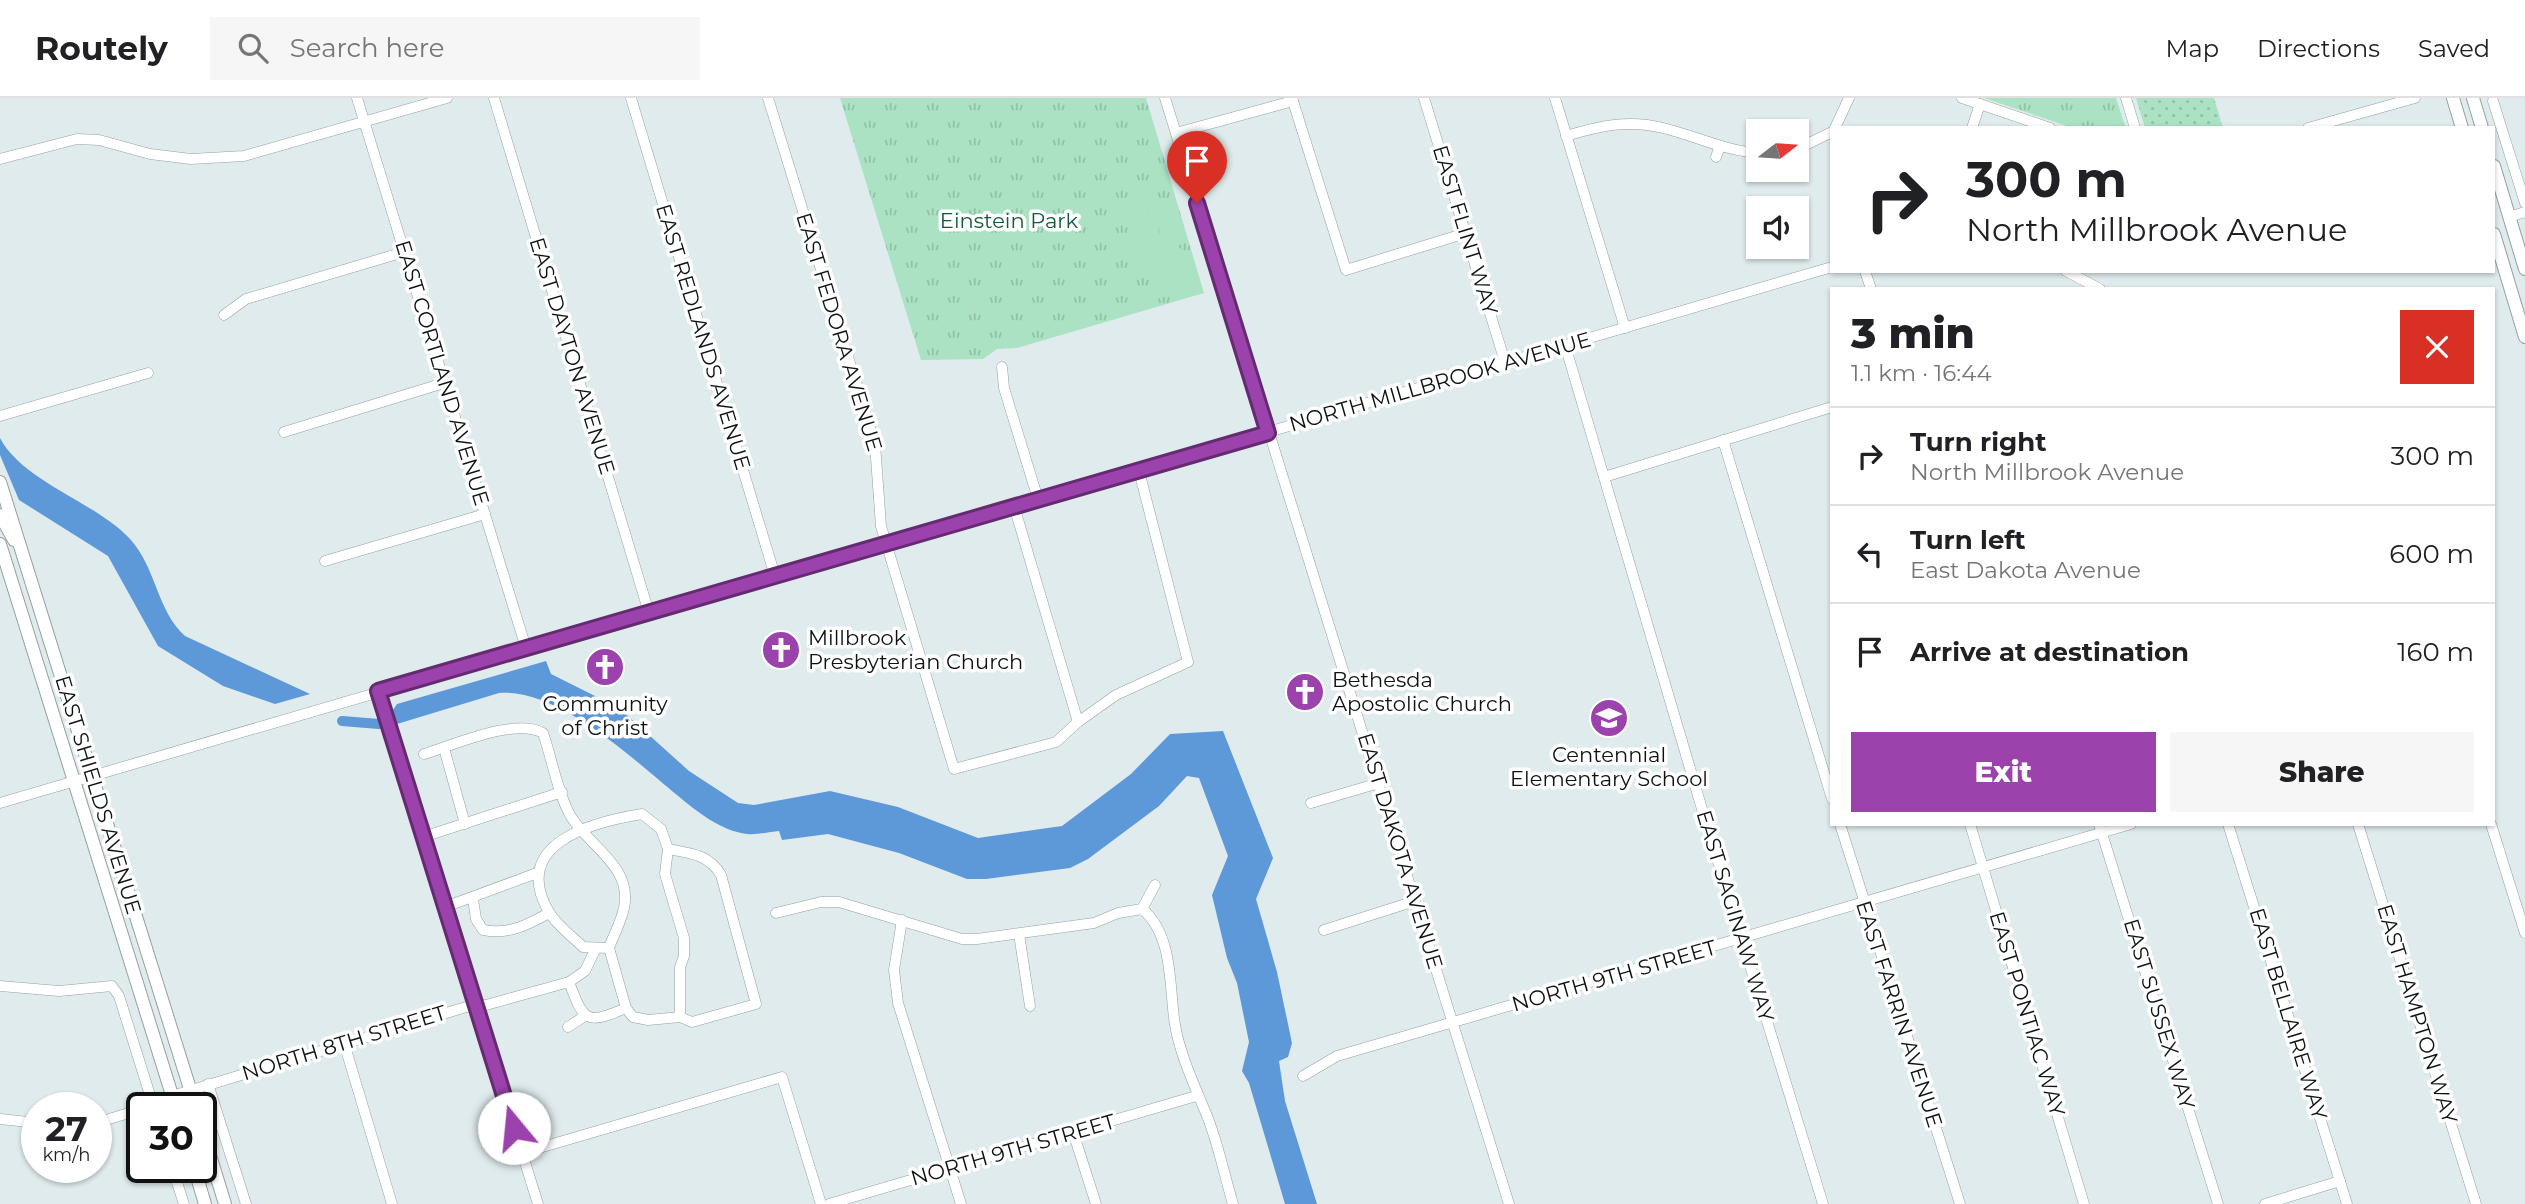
<!DOCTYPE html>
<html lang="en">
<head>
<meta charset="utf-8">
<style>
  :root { --surface:#fff; --page:#f6f6f6; --text:#202124; --muted:#757577; --line:#e0e0e0; --accent:#9c42ad }
  body { margin:0; font-family:Montserrat,sans-serif; background:var(--page); color:var(--text); height:100vh; display:flex; flex-direction:column; font-size:26px; white-space:nowrap }
  * { box-sizing:border-box; margin:0 }
  p { font-size:23px; color:var(--muted) }
  .icon { flex:none; width:38px; height:38px; fill:none; stroke:currentColor; stroke-width:2; stroke-linecap:round; stroke-linejoin:round }
  .map { position:relative; flex:1; overflow:hidden }
  .side { position:absolute; left:1830px; top:189px; width:665px; height:539px; display:flex; flex-direction:column; background:var(--surface); border-radius:0px; box-shadow:0 2px 5px #0004 }
  .side>* { flex:none }
  .top-card { position:absolute; left:1830px; top:28px; width:665px; height:147px; border-radius:0px; box-shadow:0 2px 5px #0004; background:#fff; color:var(--text); overflow:hidden }
  .needle { width:46px; rotate:73deg }
  .fabs { position:absolute; left:1746px; top:21px; display:grid; gap:14px }
  .fabs a { display:grid; place-items:center; width:63px; height:63px; border-radius:0px; background:var(--surface); box-shadow:0 2px 5px #0004; font-size:35px }
  .speed { position:absolute; left:21px; top:994px; display:flex; gap:14px; font-size:35px; font-weight:700; text-align:center }
  .speed>* { display:grid; place-content:center; width:91px; height:91px; border-radius:50%; background:var(--surface); box-shadow:0 2px 5px #0004; line-height:1 }
  .speed small { font-size:18px; font-weight:400 }
  .speed .limit { border:4px solid #111; border-radius:10px; background:#fff; color:#111 }
  .pin { position:absolute; display:grid; place-items:center; width:60px; height:60px; color:#fff; margin:-72px -30px; border-radius:50% 50% 50% 0; rotate:-45deg; box-shadow:0 0 7px #0007 }
  .pin .icon { rotate:45deg }
  .me { position:absolute; width:77px; margin:-38px; rotate:343deg; stroke-linejoin:round; filter:drop-shadow(0 0 5px #0008) }
  .turn { display:flex; align-items:center; gap:24px; height:147px; padding:0 21px; font-size:32px }
  .turn .icon { width:91px; height:91px; stroke-width:2.5 }
  .turn b { display:block; font-size:49px; line-height:60px }
  .round { display:grid; place-items:center; flex:none; width:74px; height:74px; border-radius:0px; background:var(--page) }
  .head { display:flex; align-items:center; justify-content:space-between; height:119px; padding:0 21px }
  h1 { font-size:42px; font-weight:800; line-height:52px }
  .primary-button { display:flex; gap:14px; margin-top:auto; padding:14px 21px }
  .primary-button a { flex:1; height:80px; border-radius:0px; background:var(--accent); color:#fff; font-size:28px; font-weight:800; line-height:80px; text-align:center }
  .primary-button a+a { background:var(--page); color:var(--text) }
  ul { padding:0; list-style:none }
  li { display:flex; align-items:center; gap:21px; height:98px; padding:0 21px; border-top:2px solid var(--line) }
  li div { flex:1 }
  li b { display:block; font-size:26px }
  li em { font-style:normal }
  header { display:flex; align-items:center; gap:42px; box-sizing:border-box; height:98px; padding:0 35px; background:var(--surface); border-bottom:2px solid var(--line) }
  header strong { font-size:33px }
  nav { display:flex; gap:38px; margin-inline-start:auto; font-size:24px }
  .search { width:490px; height:63px; background:var(--page); display:flex; align-items:center; gap:18px; box-sizing:border-box; padding:0 24px; border-radius:0px; color:var(--muted); font-size:26px }
  .map>svg:first-child { display:block }
  .grass { fill:url(#grass-dots) }
  .park { fill:url(#park-tufts) }
  .garden { fill:#aae2c3 }
  .water { fill:#5d98d8 }
  .lines { fill:none; stroke-linecap:round; stroke-linejoin:round }
  .canal { stroke:#5d98d8; stroke-width:10 }
  .minor-casing { stroke:#95a0a1; stroke-width:11 }
  .major-casing { stroke:#95a0a1; stroke-width:14 }
  .minor { stroke:#fff; stroke-width:10 }
  .major { stroke:#fff; stroke-width:12 }
  .route-casing { stroke:#652b70; stroke-width:18 }
  .route { stroke:#9c42ad; stroke-width:12 }
  .labels { text-anchor:middle; stroke-width:7; stroke-linejoin:round; paint-order:stroke }
  .park-label { font-size:21px; fill:#115a3b; stroke:#fff }
  .street-label { font-size:21px; fill:#0e1212; stroke:#fff }
  .poi-label { font-size:21px; fill:#0e1212; stroke:#fff; text-anchor:start }
</style>
</head>
<body>
<header>
<strong>Routely</strong>
<div class="search"><svg class="icon" aria-label="search" viewBox="0 0 24 24"><circle cx="10" cy="10" r="6"/><path d="M15 15l6 6"/></svg>Search here</div>
<nav><a>Map</a><a>Directions</a><a>Saved</a></nav>
</header>
<div class="map">
<svg width="2525" height="1106" viewBox="0 0 2525 1106">
  <defs>
    <pattern id="grass-dots" width="8" height="8" patternUnits="userSpaceOnUse" patternTransform="scale(1.75)"><rect width="8" height="8" fill="#aae2c3"/><path d="M2 2h.1M6 6h.1" fill="none" stroke="#91c1a6" stroke-width="1.8" stroke-linecap="round"/></pattern>
    <pattern id="park-tufts" width="24" height="20" patternUnits="userSpaceOnUse" patternTransform="scale(1.75)"><rect width="24" height="20" fill="#aae2c3"/><path d="M3 7l-1-3M5 7V3M7 7l1-3M15 17l-1-3M17 17v-4M19 17l1-3" fill="none" stroke="#91c1a6"/></pattern>
  </defs>
  <rect width="100%" height="100%" fill="#e0ebed"/>
  <!-- grass -->
  <path class="grass" d="M2136 0H2214L2223 30H2145Z"/>
  <!-- park -->
  <g class="park">
    <path d="M840 0H1146L1204 195 1017 250 997 251 983 261 921 262Z"/>
    <path d="M1984 0H2116L2125 28 2073 30Z"/>
  </g>
  <!-- garden -->
  <g class="garden">
    <path d="M1174 100 1186 142 1164 148 1151 106Z"/>
    <path d="M1147 108 1160 150 1137 156 1125 114Z"/>
    <path d="M1181 150 1186 166 1150 176 1145 161Z"/>
    <path d="M1189 175 1193 190 1158 201 1153 185Z"/>
  </g>
  <!-- water -->
  <g class="water">
    <path d="M0 340C23 384 96 404 130 441 156 469 157 513 185 538L310 596 275 606 223 588 158 548 108 458 19 402 0 357Z"/>
    <path d="M546 563 551 576 619 610 689 673 738 705 754 707 830 693 898 709 978 740 1062 728 1131 676 1170 636 1223 633 1273 760 1256 801 1277 874 1292 945 1288 959 1279 963 1285 1003 1317 1106H1285L1249 985 1242 973 1249 944 1237 885 1227 860 1212 797 1228 758 1199 680 1187 678 1159 708 1088 761 1070 770 986 781H967L899 755 828 736 782 742 779 733C769 734 757 737 747 736 721 733 696 713 677 697 633 661 558 590 499 595L397 626 393 612 397 606Z"/>
  </g>
  <g class="lines">
    <!-- canal -->
    <path class="canal" d="M342 623 379 626"/>
    <defs>
      <g id="minor">
        <path d="M357 0 526 550"/>
        <path d="M494 0 649 515"/>
        <path d="M631 0 775 478"/>
        <path d="M768 0 875 346 881 428 954 671 1056 644 1078 624 1116 597 1188 564 1139 373"/>
        <path d="M1165 0 1509 1106"/>
        <path d="M1292 0 1346 172 1466 135"/>
        <path d="M1424 0 1505 264"/>
        <path d="M1555 0 1625 230"/>
        <path d="M1962 0 2050 30"/>
        <path d="M2126 0 2135 30"/>
        <path d="M2493 3 2525 105"/>
        <path d="M1835 30 1849 0"/>
        <path d="M1972 30 1980 6"/>
        <path d="M2308 30 2415 0"/>
        <path d="M1176 35 1293 3"/>
        <path d="M1566 38C1599 28 1629 21 1663 30 1696 38 1725 53 1759 55"/>
        <path d="M1797 51 1832 34"/>
        <path d="M1716 59 1720 48"/>
        <path d="M0 61 77 41 99 42 150 56 191 61 244 58 447 0"/>
        <path d="M2509 119 2525 114"/>
        <path d="M1865 173 1871 191"/>
        <path d="M2066 173 2100 191"/>
        <path d="M224 217 246 201 404 154"/>
        <path d="M1565 247 1702 711 1823 1106"/>
        <path d="M1002 269 1004 290 1038 401"/>
        <path d="M0 318 148 275"/>
        <path d="M284 334 444 285"/>
        <path d="M1723 342 1832 701"/>
        <path d="M1604 379 1832 309"/>
        <path d="M1014 408 1078 624"/>
        <path d="M325 463 485 416"/>
        <path d="M378 593 538 1106"/>
        <path d="M444 650 465 726"/>
        <path d="M424 656C454 647 516 619 543 635 552 661 557 693 570 717 588 748 633 768 624 810 621 824 614 836 609 850L626 910 633 919 648 922 680 919 692 924 756 906 721 777C709 756 689 755 668 751"/>
        <path d="M0 705 1832 169"/>
        <path d="M1311 705 1379 685"/>
        <path d="M1840 726 1960 1106"/>
        <path d="M1970 726 2084 1106"/>
        <path d="M2099 726 2218 1106"/>
        <path d="M2228 726 2347 1106"/>
        <path d="M2358 726 2476 1106"/>
        <path d="M2491 726 2525 835"/>
        <path d="M423 739 562 694"/>
        <path d="M473 801 476 821 483 832C509 837 527 827 549 815"/>
        <path d="M445 809 537 775"/>
        <path d="M1142 811C1174 837 1169 890 1175 927 1181 961 1197 992 1209 1023 1219 1050 1225 1079 1233 1106"/>
        <path d="M1142 811 1155 787"/>
        <path d="M776 815 821 804H839L962 841H977L1094 825 1118 815 1142 811"/>
        <path d="M902 822 894 872 898 905 961 1106"/>
        <path d="M1324 832 1415 803"/>
        <path d="M1019 836 1030 908"/>
        <path d="M609 850 583 849C572 838 557 828 549 814 509 746 592 724 642 716L661 731 668 751 665 776 684 840V858L680 869V919"/>
        <path d="M569 884C584 924 586 927 626 910"/>
        <path d="M0 888 59 893 112 888 119 898 154 1010"/>
        <path d="M568 929 585 918"/>
        <path d="M344 945 392 1106"/>
        <path d="M1303 978 1337 958 2131 726"/>
        <path d="M208 986 246 1106"/>
        <path d="M172 998 476 906 486 907 569 884 585 873 596 850"/>
        <path d="M0 1021 37 1025"/>
        <path d="M96 1025 142 1011"/>
        <path d="M1073 1034 1096 1106"/>
        <path d="M522 1055 782 979 821 1106"/>
        <path d="M172 1069 184 1106"/>
        <path d="M829 1106 1196 998"/>
        <path d="M2265 1106 2340 1083"/>
      </g>
      <g id="major">
        <path d="M2453 0 2462 30"/>
        <path d="M2473 0 2482 30"/>
        <path d="M2494 68 2525 171"/>
        <path d="M2494 136 2525 239"/>
        <path d="M0 384 196 1010"/>
        <path d="M0 417 14 442"/>
        <path d="M0 446 176 1010"/>
        <path d="M201 1028 225 1106"/>
        <path d="M194 1069 205 1106"/>
      </g>
    </defs>
    <!-- minor casing -->
    <use href="#minor" class="minor-casing"/>
    <!-- major casing -->
    <use href="#major" class="major-casing"/>
    <!-- minor -->
    <use href="#minor" class="minor"/>
    <!-- major -->
    <use href="#major" class="major"/>
  </g>
  <g class="lines">
    <defs>
      <path id="route" d="M514 1030 378 593 1268 335 1197 105"/>
    </defs>
    <!-- route casing -->
    <use href="#route" class="route-casing"/>
    <!-- route -->
    <use href="#route" class="route"/>
  </g>
  <!-- icons -->
  <defs>
    <symbol id="church-disc" viewBox="-11 -11 22 22"><circle r="9.5" fill="#9c42ad" stroke="#fff"/><path d="M-1.2-6h2.4v3.5h3.3v2.4h-3.3V6h-2.4V-.1h-3.3v-2.4h3.3Z" fill="#fff"/></symbol>
    <symbol id="school-disc" viewBox="-11 -11 22 22"><circle r="9.5" fill="#9c42ad" stroke="#fff"/><path d="M0-5L7-2L0 1L-7-2ZM-4 1L0 2.5L4 1V4Q0 6-4 4Z" fill="#fff"/></symbol>
  </defs>
  <g fill-rule="evenodd">
    <use href="#church-disc" x="759" y="530" width="44" height="44"/>
    <use href="#church-disc" x="583" y="547" width="44" height="44"/>
    <use href="#church-disc" x="1283" y="572" width="44" height="44"/>
    <use href="#school-disc" x="1587" y="598" width="44" height="44"/>
  </g>
  <g class="labels">
    <!-- park labels -->
    <g class="park-label">
      <text x="1009" y="130">Einstein Park</text>
    </g>
    <!-- street labels -->
    <g class="street-label">
      <text transform="translate(1465 132) rotate(73)" y="7">EAST FLINT WAY</text>
      <text transform="translate(839 234) rotate(73)" y="7">EAST FEDORA AVENUE</text>
      <text transform="translate(703 239) rotate(73)" y="7">EAST REDLANDS AVENUE</text>
      <text transform="translate(572 258) rotate(73)" y="7">EAST DAYTON AVENUE</text>
      <text transform="translate(442 275) rotate(73)" y="7">EAST CORTLAND AVENUE</text>
      <text transform="translate(1440 284) rotate(-16)" y="7">NORTH MILLBROOK AVENUE</text>
      <text transform="translate(98 697) rotate(73)" y="7">EAST SHIELDS AVENUE</text>
      <text transform="translate(1400 753) rotate(73)" y="7">EAST DAKOTA AVENUE</text>
      <text transform="translate(1735 818) rotate(73)" y="7">EAST SAGINAW WAY</text>
      <text transform="translate(1614 878) rotate(-16)" y="7">NORTH 9TH STREET</text>
      <text transform="translate(1899 916) rotate(72)" y="7">EAST FARRIN AVENUE</text>
      <text transform="translate(2027 916) rotate(73)" y="7">EAST PONTIAC WAY</text>
      <text transform="translate(2159 916) rotate(73)" y="7">EAST SUSSEX WAY</text>
      <text transform="translate(2288 916) rotate(73)" y="7">EAST BELLAIRE WAY</text>
      <text transform="translate(2417 916) rotate(73)" y="7">EAST HAMPTON WAY</text>
      <text transform="translate(344 945) rotate(-17)" y="7">NORTH 8TH STREET</text>
      <text transform="translate(1013 1052) rotate(-16)" y="7">NORTH 9TH STREET</text>
    </g>
    <!-- poi labels -->
    <g class="poi-label">
      <text x="808" y="547">Millbrook<tspan x="808" dy="24">Presbyterian Church</tspan></text>
      <text x="1332" y="589">Bethesda<tspan x="1332" dy="24">Apostolic Church</tspan></text>
      <text x="605" y="613" text-anchor="middle">Community<tspan x="605" dy="24">of Christ</tspan></text>
      <text x="1609" y="664" text-anchor="middle">Centennial<tspan x="1609" dy="24">Elementary School</tspan></text>
    </g>
  </g>
</svg>
<div class="fabs">
<a><svg class="needle" viewBox="-14 -14 28 28"><path d="M0-13l5 13h-10z" fill="#e53935"/><path d="M0 13l5-13h-10z" fill="#757577"/></svg></a>
<a><svg class="icon" aria-label="sound" viewBox="0 0 24 24"><path d="M4 9h4l5-4v14l-5-4H4zM17 9q2 3 0 6"/></svg></a>
</div>
<div class="speed"><div>27<small>km/h</small></div><div class="limit">30</div></div>
<div class="pin" style="left:1197px;top:105px;background:#d93025"><svg class="icon" aria-label="arrive" viewBox="0 0 24 24"><path d="M6 21V4h12l-3 4 3 4H6"/></svg></div>
<svg class="me" style="left:514px;top:1030px" viewBox="-20 -20 40 40"><circle r="19" fill="#fff"/><path d="M0-13L10 11 0 6-10 11z" fill="#9c42ad"/></svg>
<div class="top-card">
<div class="turn"><svg class="icon" aria-label="right" viewBox="0 0 24 24"><path d="M7 20v-9h11M14 6l5 5-5 5"/></svg><div><b>300 m</b>North Millbrook Avenue</div></div>
</div>
<section class="side">
<div class="head"><div><h1>3 min</h1><p>1.1 km · 16:44</p></div><a class="round" style="background:#d93025;color:#fff"><svg class="icon" aria-label="close" viewBox="0 0 24 24"><path d="M6 6l12 12M18 6L6 18"/></svg></a></div>
<ul>
<li><svg class="icon" aria-label="right" viewBox="0 0 24 24"><path d="M7 20v-9h11M14 6l5 5-5 5"/></svg><div><b>Turn right</b><p>North Millbrook Avenue</p></div><em>300 m</em></li>
<li><svg class="icon" aria-label="left" viewBox="0 0 24 24"><path d="M17 20v-9H6M10 6l-5 5 5 5"/></svg><div><b>Turn left</b><p>East Dakota Avenue</p></div><em>600 m</em></li>
<li><svg class="icon" aria-label="arrive" viewBox="0 0 24 24"><path d="M6 21V4h12l-3 4 3 4H6"/></svg><div><b>Arrive at destination</b></div><em>160 m</em></li>
</ul>
<div class="primary-button"><a>Exit</a><a>Share</a></div>
</section>
</div>
</body>
</html>
